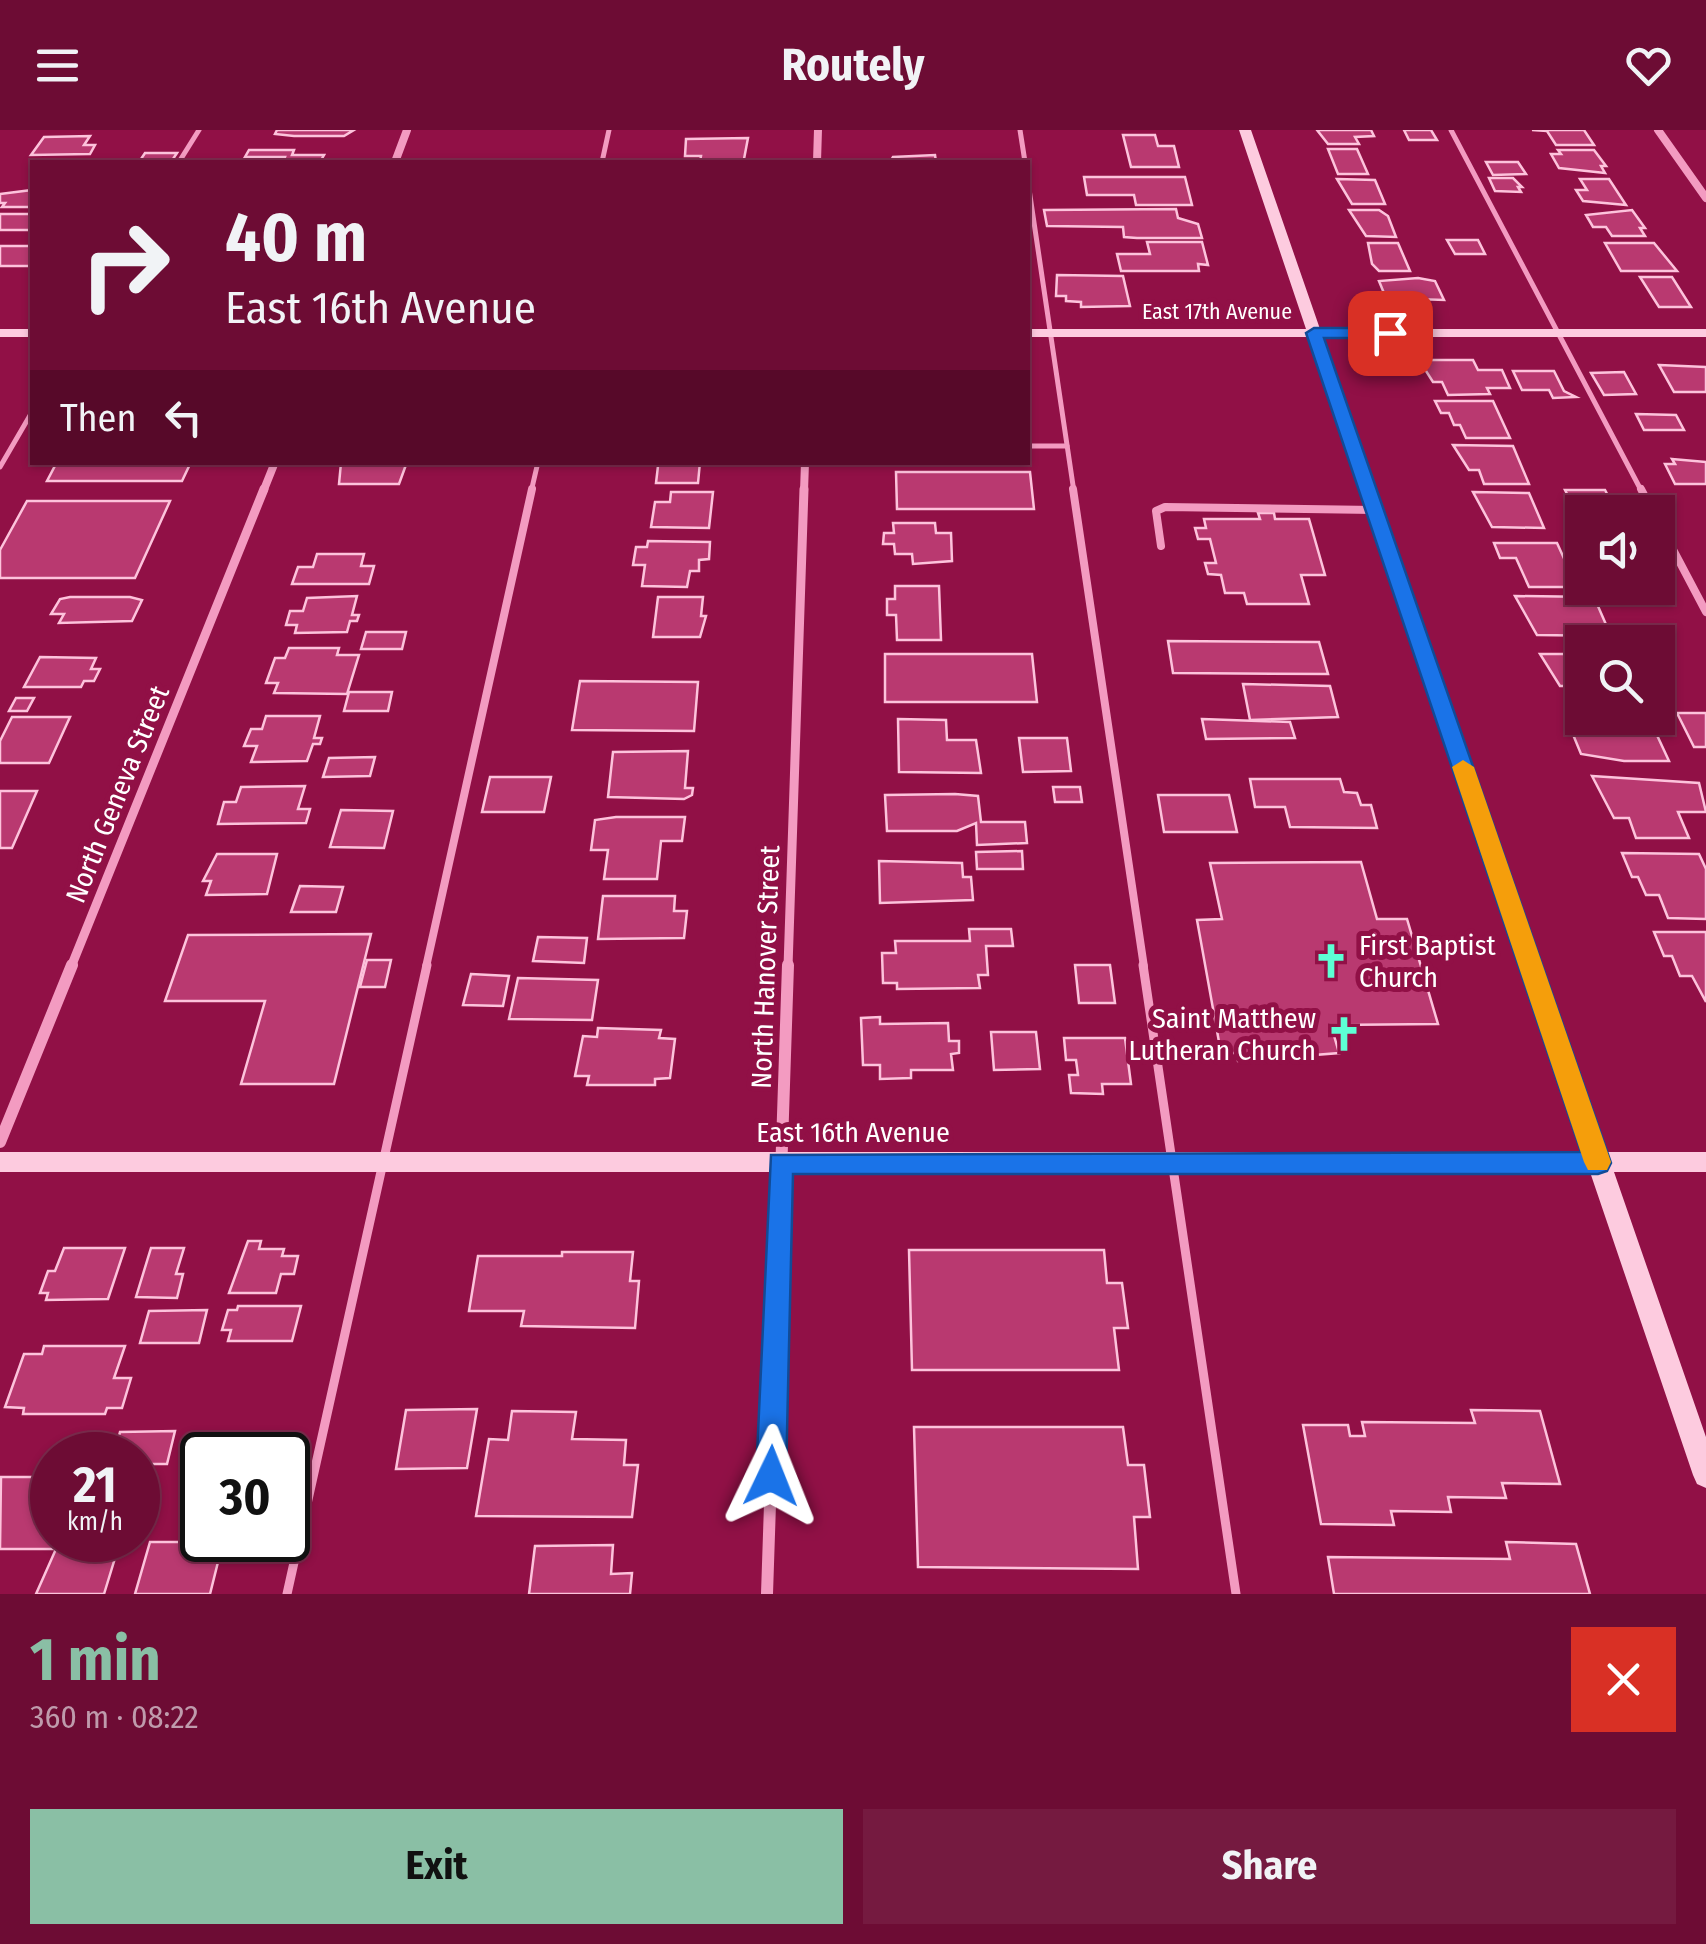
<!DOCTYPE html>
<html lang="en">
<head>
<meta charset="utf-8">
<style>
  :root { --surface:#6d0c34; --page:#751a40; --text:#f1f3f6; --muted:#bf9bac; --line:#7f2c4f; --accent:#8abfa5 }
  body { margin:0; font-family:"Fira Sans Condensed",sans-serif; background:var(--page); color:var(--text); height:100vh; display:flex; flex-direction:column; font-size:38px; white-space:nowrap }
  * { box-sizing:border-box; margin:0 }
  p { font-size:32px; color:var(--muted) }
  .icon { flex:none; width:55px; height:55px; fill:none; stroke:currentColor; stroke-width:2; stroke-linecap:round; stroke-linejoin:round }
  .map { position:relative; height:1464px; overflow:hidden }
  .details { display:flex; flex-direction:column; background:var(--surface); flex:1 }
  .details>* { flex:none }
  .top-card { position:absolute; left:30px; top:30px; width:1000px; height:305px; border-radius:0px; box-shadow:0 2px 8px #0004,0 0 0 2px var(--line); background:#6d0c34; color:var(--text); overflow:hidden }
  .fabs { position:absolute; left:1565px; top:365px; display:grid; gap:20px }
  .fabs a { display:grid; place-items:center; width:110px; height:110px; border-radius:0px; background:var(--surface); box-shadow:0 2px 8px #0004,0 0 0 2px var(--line); font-size:50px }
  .speed { position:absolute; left:30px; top:1302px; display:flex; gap:20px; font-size:50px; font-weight:700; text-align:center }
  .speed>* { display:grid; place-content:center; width:130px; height:130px; border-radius:50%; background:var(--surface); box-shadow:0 2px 8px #0004,0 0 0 2px var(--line); line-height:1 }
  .speed small { font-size:25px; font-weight:400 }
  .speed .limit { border:5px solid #111; border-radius:15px; background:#fff; color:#111 }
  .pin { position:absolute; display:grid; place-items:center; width:85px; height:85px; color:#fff; margin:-42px; border-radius:20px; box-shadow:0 5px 15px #0006 }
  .me { position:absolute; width:110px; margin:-55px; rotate:2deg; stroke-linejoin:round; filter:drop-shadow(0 0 8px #0008) }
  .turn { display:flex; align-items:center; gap:35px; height:210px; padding:0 30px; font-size:45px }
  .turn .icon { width:130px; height:130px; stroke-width:2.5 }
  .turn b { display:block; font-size:70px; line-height:85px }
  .then { display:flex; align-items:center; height:95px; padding:0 30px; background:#0003; gap:20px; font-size:38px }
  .round { display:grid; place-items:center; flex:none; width:105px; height:105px; border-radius:0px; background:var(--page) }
  .overview { display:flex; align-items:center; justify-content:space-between; height:170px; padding:0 30px }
  h1 { font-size:60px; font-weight:700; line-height:75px; color:var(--accent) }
  .cta { display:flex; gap:20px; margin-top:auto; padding:20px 30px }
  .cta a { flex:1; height:115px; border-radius:0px; background:var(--accent); color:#111; font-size:40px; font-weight:700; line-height:115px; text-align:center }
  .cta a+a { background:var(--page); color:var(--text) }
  header { display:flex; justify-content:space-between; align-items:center; height:130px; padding:0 30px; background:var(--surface); font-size:45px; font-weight:700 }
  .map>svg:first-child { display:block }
  .building { fill:#b93970; stroke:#fdc3dc; stroke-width:2.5 }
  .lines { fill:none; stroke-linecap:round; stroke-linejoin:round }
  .lane-far2 { stroke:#f39bc1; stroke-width:5 }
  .lane-far1 { stroke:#f39bc1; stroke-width:8 }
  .lane { stroke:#f39bc1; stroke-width:9 }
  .street-far2 { stroke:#f39bc1; stroke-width:8 }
  .street-far1 { stroke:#f39bc1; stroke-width:9 }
  .street { stroke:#f39bc1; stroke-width:12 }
  .secondary { fill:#fdcbdf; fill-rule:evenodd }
  .route { fill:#1a73e8; stroke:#114b97; stroke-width:2.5 }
  .slow { fill:#f59e0b }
  .labels { text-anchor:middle; stroke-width:10; stroke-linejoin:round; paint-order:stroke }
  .far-street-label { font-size:22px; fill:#fff; stroke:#911046 }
  .street-label { font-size:28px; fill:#fff; stroke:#911046 }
  .poi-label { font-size:28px; fill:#fff; stroke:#911046; text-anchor:start }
</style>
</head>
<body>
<header><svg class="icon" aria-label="menu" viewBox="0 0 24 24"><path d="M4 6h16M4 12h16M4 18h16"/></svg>Routely<svg class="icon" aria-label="heart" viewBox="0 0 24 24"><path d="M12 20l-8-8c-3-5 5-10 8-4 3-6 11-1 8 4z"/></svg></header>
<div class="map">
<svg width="1706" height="1464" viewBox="0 0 1706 1464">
  <rect width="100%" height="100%" fill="#911046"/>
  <!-- building -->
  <g class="building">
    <path d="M277 0H354L344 6H294L275 4Z"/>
    <path d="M1317 0H1371L1374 6 1355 7 1359 14H1328Z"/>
    <path d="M1404 0H1431L1437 10H1409Z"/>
    <path d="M1584 0 1594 15H1556L1547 1 1532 0Z"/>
    <path d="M1123 5H1155L1158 16H1174L1179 37H1131Z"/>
    <path d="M90 6 84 15H95L90 24 31 25 44 7Z"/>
    <path d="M748 8 744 29 700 32 701 26H685L686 9Z"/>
    <path d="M1328 19H1357L1368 44H1338Z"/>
    <path d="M249 20H294L292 25H324L320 32H283L285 27H245Z"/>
    <path d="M1558 20H1594L1606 36H1601L1605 43 1559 38 1551 24H1561Z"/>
    <path d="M145 23H177L171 32H139Z"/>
    <path d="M935 25 936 32H890L893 27Z"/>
    <path d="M1486 32H1518L1526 44 1493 45Z"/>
    <path d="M1084 47H1185L1192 75H1136L1134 65H1087Z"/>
    <path d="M1489 48H1513L1522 57H1518L1521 62 1495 61Z"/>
    <path d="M1337 49 1375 50 1385 74H1352Z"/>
    <path d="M1580 49H1609L1626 75 1583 71 1576 60H1587Z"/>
    <path d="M32 60V77H2L5 73H0V64Z"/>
    <path d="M1176 79 1178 88 1198 94 1202 108H1137L1124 107 1123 97 1047 96 1044 80Z"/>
    <path d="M1349 80H1379L1388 86 1396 107 1366 106Z"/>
    <path d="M1632 80 1645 98H1640L1645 106H1612L1606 97H1593L1586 85Z"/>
    <rect x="0" y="84" width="32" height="16"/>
    <path d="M1447 110H1478L1485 124H1455Z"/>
    <path d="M1147 112H1202L1208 135 1198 134 1199 141H1121L1117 124H1150Z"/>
    <path d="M1368 113H1398L1410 141H1379L1372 134Z"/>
    <path d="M1605 113H1654L1677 141H1621Z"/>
    <rect x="0" y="116" width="32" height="20"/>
    <path d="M1057 145 1123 146 1130 176 1081 177V172L1066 171V166H1056Z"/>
    <path d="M1640 147H1672L1691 177H1659Z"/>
    <path d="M1418 148 1435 151 1444 170 1386 168 1379 151Z"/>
    <path d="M1419 230H1473L1478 240H1502L1510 258H1487L1490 264 1448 265 1442 252H1433Z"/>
    <path d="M1659 235 1706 237V262H1674Z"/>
    <path d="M1513 241H1554L1564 261 1576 267 1553 268 1549 260H1522Z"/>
    <path d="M1624 242 1636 264 1604 265 1591 243Z"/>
    <path d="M1435 271H1493L1510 308H1466L1460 295H1454L1449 283H1441Z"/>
    <path d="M1636 284 1676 285 1684 300H1644Z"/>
    <path d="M1453 315 1513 316 1529 354H1484L1479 340H1469Z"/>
    <path d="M1672 329 1706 332V354H1675L1665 334H1675Z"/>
    <path d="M57 332H191L182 351H47Z"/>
    <path d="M407 332 399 354H339L341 333Z"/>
    <path d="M650 332H700L698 353H656L658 336Z"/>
    <path d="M896 342H1030L1034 379H897Z"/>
    <path d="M1565 360H1605L1616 381H1576Z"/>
    <path d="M671 362H713L709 398 651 397 655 372H670Z"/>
    <path d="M1473 362 1529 363 1544 398 1492 397Z"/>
    <path d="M27 371H170L135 448H0V420Z"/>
    <path d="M1258 383H1274L1275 389H1309L1325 445H1301L1309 474H1247L1244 463H1225L1221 445 1208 444 1205 433H1216L1210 409H1198L1195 398H1206L1204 389H1260Z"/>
    <path d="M893 393H935L936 403H951L952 431 913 434 912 424H895L894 414H883L884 403H894Z"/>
    <path d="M648 411 710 412 709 429 699 430V441H690L687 457 642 456 645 435H633L636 417H647Z"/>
    <path d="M1494 413H1557L1577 457H1529L1516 428H1500Z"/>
    <path d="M317 424H364L361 436H374L369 454H292L298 437H313Z"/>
    <path d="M895 456H939L941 510H897L896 485H887V469H895Z"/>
    <path d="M357 466 352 485H359L357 491H350L347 502 295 503 297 495H286L290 481H303L307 468Z"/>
    <path d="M1515 466 1594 467 1611 506 1537 505Z"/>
    <path d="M70 467H130L142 470 132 491 59 493 64 484H51L60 469Z"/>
    <path d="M658 467H703L701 486H706L700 507H653Z"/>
    <path d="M366 502H406L402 519H361Z"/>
    <path d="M1168 511 1319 512 1328 544 1173 543Z"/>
    <path d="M289 518H339L337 525H359L347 564 274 563 278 553H266L275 528H285Z"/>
    <path d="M885 524H1032L1037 572H885Z"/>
    <path d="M1540 524H1582V574H1576L1569 556H1560Z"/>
    <path d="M40 527 96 528 91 539H100L94 551H84L81 557H24Z"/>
    <path d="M580 551 698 552 694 601 572 600Z"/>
    <path d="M1243 554 1330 556 1338 587 1250 590Z"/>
    <path d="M349 562H392L388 581H344Z"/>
    <path d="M16 568H34L27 581H9Z"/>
    <path d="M1677 583H1706V617H1694Z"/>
    <path d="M1565 585 1649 588 1669 631H1624L1581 624Z"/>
    <path d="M266 586H320L314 608H322L320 614H313L307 631 251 632 257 616H244L251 599H262Z"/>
    <path d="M12 587H70L49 633H0V611Z"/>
    <path d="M898 589 946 590 947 610H976L981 643 899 642Z"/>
    <path d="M1202 589 1290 592 1295 608 1206 609Z"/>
    <path d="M1019 608H1067L1071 641 1023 642Z"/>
    <path d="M688 621 685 658H693L692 665 684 669 608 667 613 622Z"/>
    <path d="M375 627 370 646 323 647 329 628Z"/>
    <path d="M1592 646 1699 653 1706 682H1678L1689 708H1636L1629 688H1614Z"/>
    <path d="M490 647H551L544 682H482Z"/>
    <path d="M1250 649H1340L1344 662 1357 663 1361 675H1371L1377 698 1290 697 1285 677H1255Z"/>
    <path d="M305 656 298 679H310L306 693 218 694 224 672H236L241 657Z"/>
    <path d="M1053 657H1080L1082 672H1055Z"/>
    <path d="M0 661H37L12 718H0Z"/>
    <path d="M955 664 978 666 981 692H1025L1027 713 977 715 976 693 957 701H887L885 665Z"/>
    <path d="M1158 665H1229L1237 702H1164Z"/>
    <path d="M341 680 393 681 384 718 330 717Z"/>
    <path d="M616 687H685L682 711H661L657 749H604L608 720H591L595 690Z"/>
    <path d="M1022 721 1023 739H977L976 722Z"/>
    <path d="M1622 723 1699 724 1706 739V789L1668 788 1659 765H1646L1638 747H1632Z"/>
    <path d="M217 724H277L267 764 206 765 211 751H203Z"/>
    <path d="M879 731 962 733 963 747H971L973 770 880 773Z"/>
    <path d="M1361 732 1377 789H1407L1438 894 1331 895 1339 923 1238 931 1236 923H1221L1197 790 1222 789 1210 733Z"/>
    <path d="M300 756 343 757 336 782H291Z"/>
    <path d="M603 766H675L674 781H687L684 808 598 809Z"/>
    <path d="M969 799H1011L1013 816H986L988 845H978L980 858 897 859V853H883L882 823H896L895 811H970Z"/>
    <path d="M1654 802H1706V872L1692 846H1680L1672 826H1664Z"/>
    <path d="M371 804 334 954H241L265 871H165L188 805Z"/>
    <path d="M538 807 587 808 584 833 533 831Z"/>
    <path d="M367 830H391L385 857H360Z"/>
    <path d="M1075 835H1110L1115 873H1079Z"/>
    <path d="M471 844 509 846 503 876 463 875Z"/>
    <path d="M518 848 598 850 592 890 509 889Z"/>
    <path d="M880 887V894L948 893 949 911H959V923L951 924 953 940H911V948L880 949V935H863L861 888Z"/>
    <path d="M598 898 661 900 659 908 675 909 670 948 655 949V955H587L589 946H575L583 906 597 907Z"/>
    <path d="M991 902H1036L1040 939 994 940Z"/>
    <path d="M1064 908H1125L1131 954H1102L1103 964 1071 963 1069 945H1078L1076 930H1066Z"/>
    <path d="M248 1111H261L259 1119H284L282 1126H298L294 1144H281L276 1163H229Z"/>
    <path d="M64 1118H125L108 1169 46 1170 48 1163H40L48 1141H55Z"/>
    <path d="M151 1118H184L176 1144H183L177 1168 136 1167Z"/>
    <path d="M909 1120H1104L1107 1153H1122L1128 1198H1114L1119 1240H912Z"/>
    <path d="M562 1122H633L630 1151H639L635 1198 521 1196 524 1181H469L478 1126H562Z"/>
    <path d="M238 1176H301L292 1211H228L231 1200H222L228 1180H237Z"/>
    <path d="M207 1180 199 1213H140L149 1181Z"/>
    <path d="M44 1216H125L114 1248H131L122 1278H107L105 1284H23L24 1278 5 1277 24 1224H42Z"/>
    <path d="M477 1279 467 1338 396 1339 406 1280Z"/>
    <path d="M1471 1280 1540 1281 1560 1354 1502 1353 1506 1368 1448 1367 1451 1382 1391 1381 1394 1395 1321 1394 1303 1295H1348L1350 1306H1365L1362 1292 1475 1293Z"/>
    <path d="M512 1281 576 1282 572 1309 626 1310 624 1335H638L632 1387 476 1386 489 1309 508 1310Z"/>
    <path d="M914 1297H1123L1128 1335H1144L1150 1387H1134L1138 1439 918 1437Z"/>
    <path d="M175 1301 167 1334H138V1325H114L120 1302Z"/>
    <path d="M1 1347H52V1410H62L61 1415H119L104 1464H36L56 1419H0Z"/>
    <path d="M150 1412H223L210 1464H135Z"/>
    <path d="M1506 1412 1576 1414 1590 1464H1334L1328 1427 1510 1429Z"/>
    <path d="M613 1415 611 1444 632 1443 630 1464H529L535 1416Z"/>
  </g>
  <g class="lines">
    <!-- lane-far2 -->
    <g class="lane-far2">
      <path d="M1020 0 1025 32"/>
      <path d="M1451 0 1642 362"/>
      <path d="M179 32 199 0"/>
      <path d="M602 32 609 0"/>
      <path d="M1028 52 1074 362"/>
      <path d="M1028 316H1067"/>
      <path d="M0 337 32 282"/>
      <path d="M531 362 538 332"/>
    </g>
    <!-- lane-far1 -->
    <g class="lane-far1">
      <path d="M1073 359 1144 837"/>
      <path d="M1641 359 1653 382"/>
      <path d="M1658 391 1706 482"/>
      <path d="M1161 416 1156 381 1165 377 1375 380"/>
      <path d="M426 837 532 359"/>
    </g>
    <!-- lane -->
    <g class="lane">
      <path d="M1143 835 1236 1464"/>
      <path d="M287 1464 427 835"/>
    </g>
    <!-- street-far2 -->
    <g class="street-far2">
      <path d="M1658 0 1706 68"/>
      <path d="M395 32 407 0"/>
      <path d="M817 32 818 0"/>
      <path d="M263 362 275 332"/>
      <path d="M804 362 805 332"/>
    </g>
    <!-- street-far1 -->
    <g class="street-far1">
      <path d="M71 837 264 359"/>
      <path d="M788 837 804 359"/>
    </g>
    <!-- street -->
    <g class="street">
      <path d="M0 1012 72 835"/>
      <path d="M767 1464 788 835"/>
    </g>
    <!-- secondary -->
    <g class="secondary">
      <path d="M1239 0H1251L1320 199H1706V207H1323L1607 1022H1706V1042H1614L1706 1307V1358L1697 1354 1693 1345 1590 1042H0V1022H1584L1309 207H1028V199H1306Z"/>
      <rect x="0" y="199" width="32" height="8"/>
    </g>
  </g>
  <!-- route -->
  <path class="route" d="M1314 198H1390L1398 203 1390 208H1324L1611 1033 1607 1041 1598 1044H793L786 1346 782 1357 771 1361 760 1357 756 1346 771 1025 1581 1022 1306 203Z"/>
  <!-- slow -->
  <path class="slow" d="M1463 630 1474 637 1611 1032 1607 1040H1588L1584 1032 1452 637Z"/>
  <!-- icons -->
  <defs>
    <symbol id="church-bare" viewBox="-9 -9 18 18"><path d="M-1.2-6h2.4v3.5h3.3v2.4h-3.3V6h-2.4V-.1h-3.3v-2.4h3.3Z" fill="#5dffd4" stroke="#911046" stroke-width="2.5" paint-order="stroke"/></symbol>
  </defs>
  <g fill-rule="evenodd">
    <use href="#church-bare" x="1306" y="806" width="50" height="50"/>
    <use href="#church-bare" x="1319" y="879" width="50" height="50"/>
  </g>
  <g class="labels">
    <!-- far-street labels -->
    <g class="far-street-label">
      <text x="1217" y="189">East 17th Avenue</text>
    </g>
    <!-- street labels -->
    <g class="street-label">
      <text transform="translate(117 664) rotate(-68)" y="10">North Geneva Street</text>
      <text transform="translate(765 837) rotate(-88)" y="10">North Hanover Street</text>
      <text x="853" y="1012">East 16th Avenue</text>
    </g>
    <!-- poi labels -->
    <g class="poi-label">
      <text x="1359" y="825">First Baptist<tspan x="1359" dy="32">Church</tspan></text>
      <text x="1316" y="898" text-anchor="end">Saint Matthew<tspan x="1316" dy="32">Lutheran Church</tspan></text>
    </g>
  </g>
</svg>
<div class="fabs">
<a><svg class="icon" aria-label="sound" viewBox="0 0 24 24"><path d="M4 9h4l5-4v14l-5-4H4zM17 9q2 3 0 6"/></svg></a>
<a><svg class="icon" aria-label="search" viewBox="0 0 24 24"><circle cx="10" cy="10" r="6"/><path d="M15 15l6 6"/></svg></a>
</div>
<div class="speed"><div>21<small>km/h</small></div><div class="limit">30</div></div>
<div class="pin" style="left:1390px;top:203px;background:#d93025"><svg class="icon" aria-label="arrive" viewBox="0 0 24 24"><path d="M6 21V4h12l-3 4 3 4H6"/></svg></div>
<svg class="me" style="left:771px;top:1346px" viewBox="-20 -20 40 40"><path d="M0-17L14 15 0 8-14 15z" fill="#1a73e8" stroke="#fff" stroke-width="4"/></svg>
<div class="top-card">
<div class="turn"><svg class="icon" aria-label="right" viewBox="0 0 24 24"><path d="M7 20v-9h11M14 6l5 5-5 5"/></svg><div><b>40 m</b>East 16th Avenue</div></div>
<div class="then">Then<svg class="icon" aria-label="left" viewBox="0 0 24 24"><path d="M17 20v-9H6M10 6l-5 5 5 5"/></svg></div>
</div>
</div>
<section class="details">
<div class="overview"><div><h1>1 min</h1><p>360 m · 08:22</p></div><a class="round" style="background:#d93025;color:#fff"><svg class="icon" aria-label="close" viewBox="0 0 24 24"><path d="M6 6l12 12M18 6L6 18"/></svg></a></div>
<div class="cta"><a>Exit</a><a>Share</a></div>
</section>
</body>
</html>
